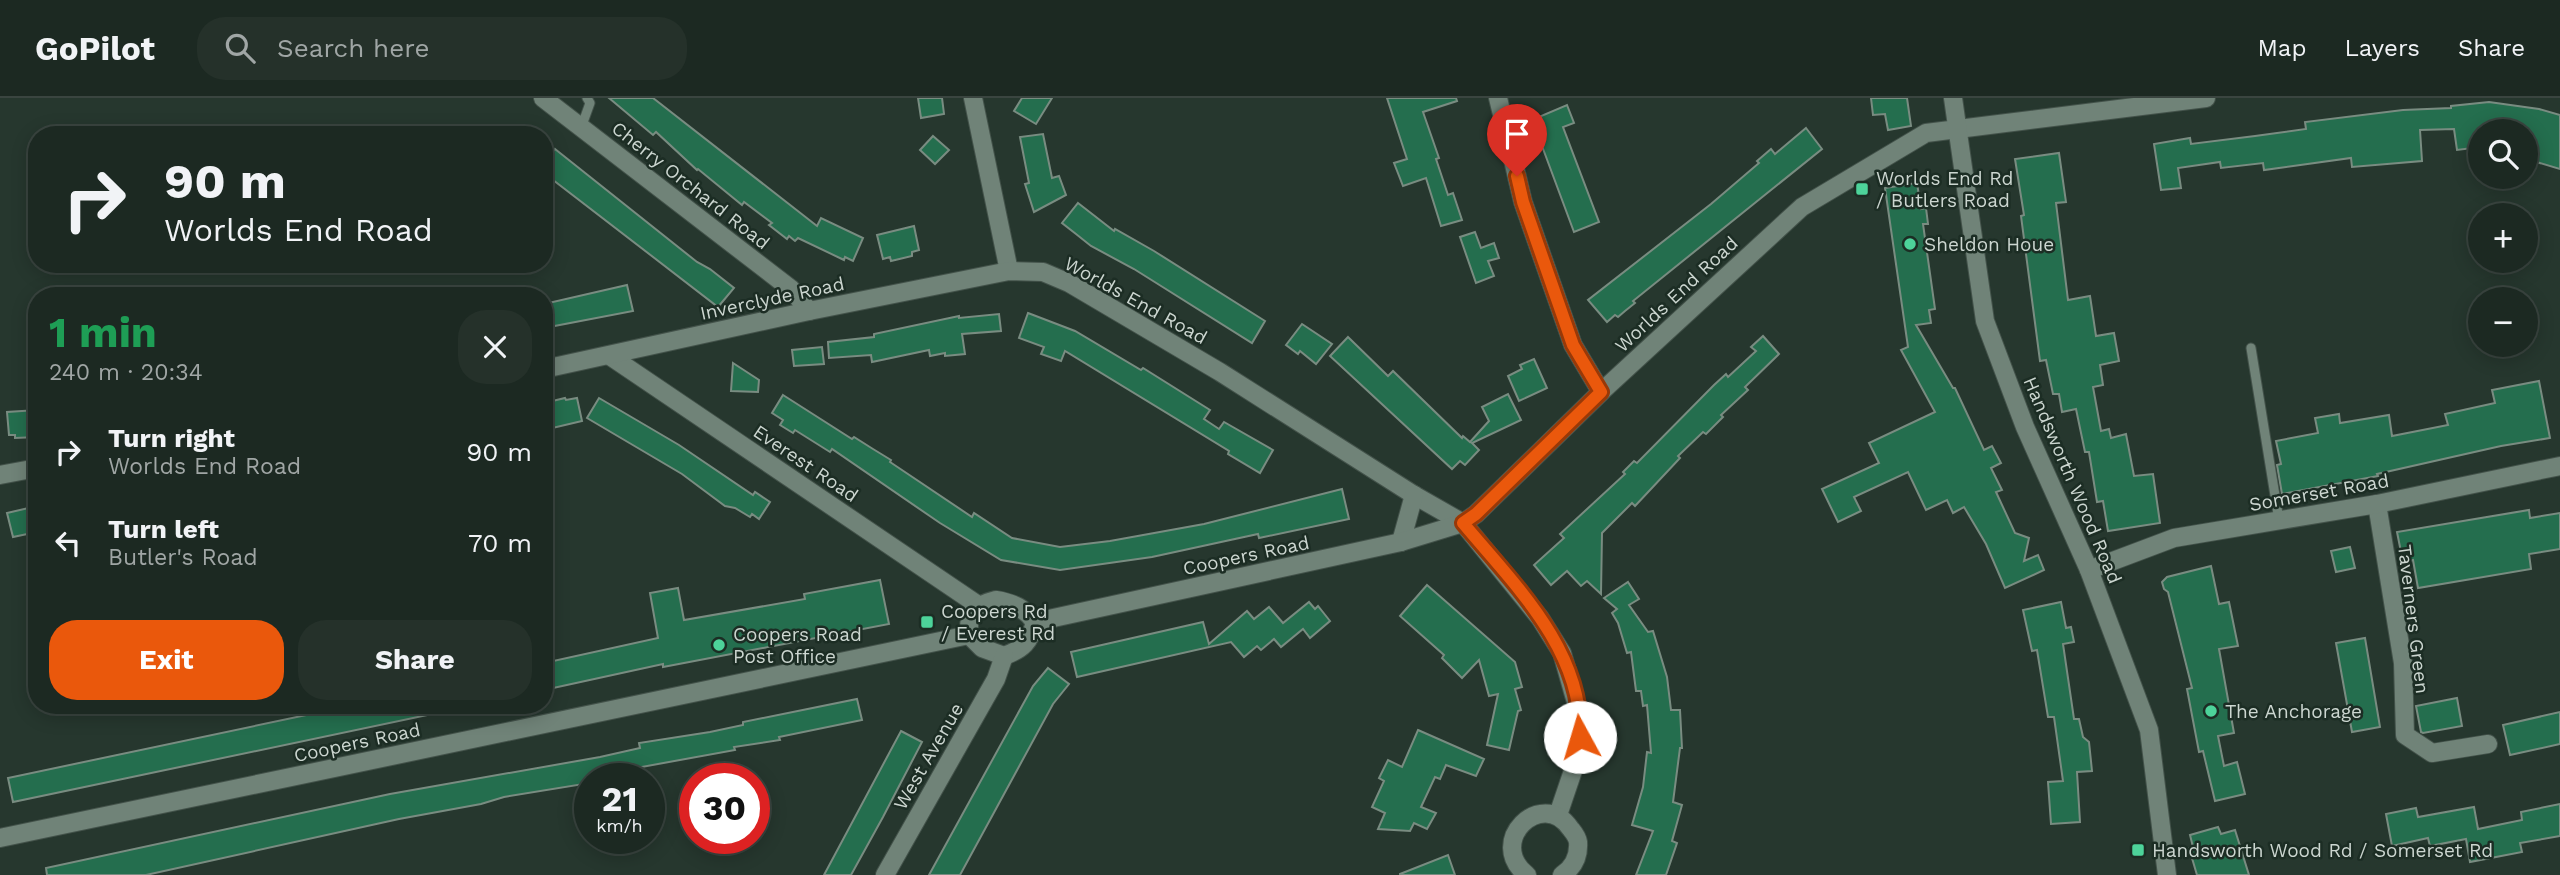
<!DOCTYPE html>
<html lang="en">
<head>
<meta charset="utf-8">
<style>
  :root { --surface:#1c2922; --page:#25312a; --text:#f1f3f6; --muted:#a0a6a5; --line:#3a4540; --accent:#ea580c }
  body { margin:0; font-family:"Work Sans",sans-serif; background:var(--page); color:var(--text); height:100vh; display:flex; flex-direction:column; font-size:26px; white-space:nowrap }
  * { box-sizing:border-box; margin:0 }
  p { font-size:23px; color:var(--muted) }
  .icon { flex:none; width:38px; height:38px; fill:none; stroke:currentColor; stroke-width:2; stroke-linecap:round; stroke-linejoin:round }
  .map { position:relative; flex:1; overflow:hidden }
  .panel { position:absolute; left:28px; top:189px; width:525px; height:427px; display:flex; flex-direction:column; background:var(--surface); border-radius:28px; box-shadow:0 4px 18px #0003,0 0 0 2px var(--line) }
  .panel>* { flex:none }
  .banner { position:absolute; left:28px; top:28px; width:525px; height:147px; border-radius:28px; box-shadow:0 4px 18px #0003,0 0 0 2px var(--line); background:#1c2922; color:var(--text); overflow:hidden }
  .fabs { position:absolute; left:2468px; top:21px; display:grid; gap:14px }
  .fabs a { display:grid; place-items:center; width:70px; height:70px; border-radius:50%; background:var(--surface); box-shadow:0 4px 18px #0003,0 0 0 2px var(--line); font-size:35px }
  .speed { position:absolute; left:574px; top:665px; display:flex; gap:14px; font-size:35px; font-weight:700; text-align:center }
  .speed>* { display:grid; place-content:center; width:91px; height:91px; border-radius:50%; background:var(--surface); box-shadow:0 4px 18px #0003,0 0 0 2px var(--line); line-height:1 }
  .speed small { font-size:18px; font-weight:400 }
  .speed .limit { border:10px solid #d22; background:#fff; color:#111 }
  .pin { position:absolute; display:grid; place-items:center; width:60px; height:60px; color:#fff; margin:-72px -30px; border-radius:50% 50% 50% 0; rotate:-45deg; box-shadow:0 0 7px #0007 }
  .pin .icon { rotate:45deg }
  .me { position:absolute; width:77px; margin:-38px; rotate:354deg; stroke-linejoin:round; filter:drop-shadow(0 0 5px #0008) }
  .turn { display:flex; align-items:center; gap:24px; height:147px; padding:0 21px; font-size:32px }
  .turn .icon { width:91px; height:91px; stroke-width:2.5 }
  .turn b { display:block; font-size:49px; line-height:60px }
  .round { display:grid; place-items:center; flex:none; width:74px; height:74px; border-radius:28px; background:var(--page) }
  .overview { display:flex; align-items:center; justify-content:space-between; height:119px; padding:0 21px }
  h1 { font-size:42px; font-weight:700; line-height:52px; color:#1e9e55 }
  .action { display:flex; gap:14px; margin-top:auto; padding:14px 21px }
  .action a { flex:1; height:80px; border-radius:28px; background:var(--accent); color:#fff; font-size:28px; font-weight:700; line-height:80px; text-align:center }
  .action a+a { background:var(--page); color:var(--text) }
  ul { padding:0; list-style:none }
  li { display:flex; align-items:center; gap:21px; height:91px; padding:0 21px }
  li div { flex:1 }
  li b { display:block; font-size:26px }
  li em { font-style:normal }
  header { display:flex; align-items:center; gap:42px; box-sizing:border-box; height:98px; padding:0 35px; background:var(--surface); border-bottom:2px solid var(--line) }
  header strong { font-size:33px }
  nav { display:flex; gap:38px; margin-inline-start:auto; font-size:24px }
  .search { width:490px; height:63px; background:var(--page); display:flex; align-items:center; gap:18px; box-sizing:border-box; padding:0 24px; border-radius:28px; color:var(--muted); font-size:26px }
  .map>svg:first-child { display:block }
  .building { fill:#246e4e; stroke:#798c81; stroke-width:2 }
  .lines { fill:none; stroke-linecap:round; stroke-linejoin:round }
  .lane-casing { stroke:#43524a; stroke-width:11 }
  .street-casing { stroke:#43524a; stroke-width:20 }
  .secondary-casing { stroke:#43524a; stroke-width:20 }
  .lane { stroke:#708378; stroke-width:9 }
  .street { stroke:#708378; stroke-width:18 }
  .secondary { stroke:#708378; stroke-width:18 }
  .route-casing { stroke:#983908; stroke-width:18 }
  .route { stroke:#ea580c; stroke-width:12 }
  .poi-dot { fill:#4dd39a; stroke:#1c2d24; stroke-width:2.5 }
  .labels { text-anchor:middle; stroke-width:5; stroke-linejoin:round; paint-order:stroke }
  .poi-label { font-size:19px; fill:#ccd6d0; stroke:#1c2d24; text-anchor:start }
  .street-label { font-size:19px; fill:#ccd6d0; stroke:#1c2d24 }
</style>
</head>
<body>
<header>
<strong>GoPilot</strong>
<div class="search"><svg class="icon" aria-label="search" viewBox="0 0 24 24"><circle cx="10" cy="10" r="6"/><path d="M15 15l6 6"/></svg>Search here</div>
<nav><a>Map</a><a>Layers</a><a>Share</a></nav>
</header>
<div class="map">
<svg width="2560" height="777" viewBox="0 0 2560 777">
  <rect width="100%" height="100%" fill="#26372e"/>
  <!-- building -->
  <g class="building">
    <path d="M609 0H653L817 128 821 120 863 140 853 163 845 159 844 162 798 140 795 143 789 138 787 141 769 127 772 125 744 104 742 107 698 71 697 72 656 34 653 37Z"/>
    <path d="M918 0H942L944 16 921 20Z"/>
    <path d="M1022 0H1052L1036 26 1014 13Z"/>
    <path d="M1387 0H1456L1457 3 1423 14 1439 60 1436 61 1448 97 1453 95 1462 122 1441 128 1426 80 1403 88 1394 65 1407 61Z"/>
    <path d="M1871 0H1907L1911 28 1888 32 1885 16 1873 17Z"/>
    <path d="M2489 4 2539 11 2560 17V71L2533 63 2535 56 2525 55V33H2480V49L2457 52 2454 31 2420 32 2422 63 2352 69 2351 60 2264 72 2263 65 2221 70 2220 64 2178 70 2181 90 2161 92 2154 46 2190 40 2191 46 2255 38 2306 31 2305 24 2403 12 2451 10V8Z"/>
    <path d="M1567 7 1574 25 1563 29 1599 124 1574 134 1539 40 1534 42 1527 24Z"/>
    <path d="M1806 30 1822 51 1633 203 1635 205 1625 213 1618 219 1615 217 1607 224 1588 202 1711 106 1759 65 1757 63 1771 51 1775 56Z"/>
    <path d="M1043 36 1052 80 1059 78 1066 97 1034 114 1025 86 1029 85 1020 39Z"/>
    <path d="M933 38 949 52 935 66 920 52Z"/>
    <path d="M555 51 697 164 710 171 734 190 718 209 544 75V64Z"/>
    <path d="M2059 55 2066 104 2056 105 2068 202 2090 198 2096 238 2114 235 2119 263 2100 267 2103 287 2093 289 2101 333 2109 331 2111 340 2126 336 2134 378 2153 376 2160 425 2108 433 2103 403 2097 404 2089 354H2085L2076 311 2062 314 2059 296H2053L2046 262 2040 263 2021 118 2024 117 2015 61Z"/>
    <path d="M1917 85 1921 111 1926 110 1928 126H1923L1935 211 1929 212 1931 225 1916 227 1953 290H1955L1984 352 1992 348 2001 365 1991 370 2002 392 1996 394 2015 435 2029 440 2024 463 2038 457 2044 472 2005 490 1986 446 1964 409 1953 415 1947 402 1926 412 1908 374 1854 399 1861 413 1838 424 1822 391 1879 365 1869 345 1935 314 1901 252 1908 249 1885 90Z"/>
    <path d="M1078 105 1114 133 1115 131 1154 153 1265 223 1252 245 1134 171 1091 148 1076 136 1062 125Z"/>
    <path d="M914 128 919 152 912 154V158L891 163 890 159 883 161 877 137Z"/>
    <path d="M1475 134 1481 150 1494 145 1499 160 1488 163 1494 178 1476 185 1460 139Z"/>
    <path d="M627 187 633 213 544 230V206Z"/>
    <path d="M1028 215 1075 233 1141 272 1143 270 1210 312 1204 321 1219 331 1224 324 1273 352 1260 375 1228 356 1229 353 1065 253 1061 263 1041 256 1044 249 1019 240Z"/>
    <path d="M999 216 1001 233 962 236 965 256 945 258V255L930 258 929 252 872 264 871 257 829 260 828 244 874 239V236L959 218V220Z"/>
    <path d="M1302 226 1332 246 1316 266 1300 253 1298 256 1286 247Z"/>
    <path d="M1763 238 1779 256 1745 289 1748 292 1721 317 1723 319 1706 336 1703 334 1678 358 1680 360 1635 408 1632 405 1602 435 1601 496 1587 483 1581 488 1567 473 1551 487 1534 467 1564 440 1560 436 1625 376 1623 374 1634 363 1637 365 1714 287 1726 276 1728 279 1756 253 1751 249Z"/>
    <path d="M1348 239 1388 278 1393 273 1462 340 1463 338 1470 344 1489 323 1482 309 1508 296 1521 322 1472 345 1479 352 1465 367 1460 363 1452 371 1330 258Z"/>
    <path d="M822 249 824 266 794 268 792 252Z"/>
    <path d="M1534 261 1547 290 1519 303 1508 278 1522 271 1520 267Z"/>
    <path d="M733 265 759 282 758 294 731 293Z"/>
    <path d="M2539 283 2550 340 2501 348 2377 376 2378 378 2282 396 2277 367 2281 366 2276 343 2318 335 2315 320 2339 316 2340 325 2389 317 2392 338 2448 327 2445 316 2495 305 2492 292Z"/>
    <path d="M783 297 852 341 854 339 873 351 891 362 890 364 972 419 974 415 1012 440 1060 449 1110 443 1204 426 1342 391 1349 421 1259 440 1258 436 1152 459 1060 472 1001 462 940 425 832 351 830 354 795 332 793 335 780 327 783 322 772 315Z"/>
    <path d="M565 300 566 302 577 300 582 323 544 332V305Z"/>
    <path d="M599 300 679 347 753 397 755 394 770 404 759 421 752 416 750 419 735 410 725 408 682 376 587 320Z"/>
    <path d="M37 312V339L15 340V337H9L7 314Z"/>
    <path d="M37 408V434L13 439 7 415Z"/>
    <path d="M2529 412 2530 420 2560 415V451L2529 456 2531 471 2418 490 2413 462 2403 464 2397 434Z"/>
    <path d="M2350 449 2355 470 2336 474 2331 453Z"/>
    <path d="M2211 468 2219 506 2229 504 2238 548 2219 551 2234 635 2218 638 2224 668 2237 664 2245 696 2215 703 2203 653 2199 654 2187 591 2192 590 2168 494 2164 491 2162 484 2167 479Z"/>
    <path d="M880 482 889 526 663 569V566L544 592V565L658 540 650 495 678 490 684 522 805 501 804 496Z"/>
    <path d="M1628 484 1639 501 1629 507 1648 534 1653 533 1667 579 1671 612H1680L1682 650H1680L1673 704 1682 707 1672 743 1677 745 1666 777H1636L1653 733 1632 727 1643 689 1647 654 1651 655 1647 607 1643 608 1641 593H1636L1631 554 1627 555 1618 525 1612 515 1617 511 1604 500Z"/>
    <path d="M1427 487 1515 564 1522 589 1515 591 1521 612 1518 613 1509 652 1487 647 1498 596 1489 598 1479 562 1462 580 1442 560 1444 557 1400 518Z"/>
    <path d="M1309 504 1315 511 1318 508 1330 523 1310 540 1303 531 1281 549 1274 541 1261 552 1257 548 1244 559 1231 544 1077 579 1071 554 1203 524 1209 546 1247 513 1254 521 1269 509 1283 525Z"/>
    <path d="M2061 504 2066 530 2071 529 2074 544 2063 546 2074 621H2079L2083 639 2089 644 2092 673 2077 674 2080 724 2051 726 2048 684 2063 683 2054 619H2048L2037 552 2032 553 2023 512Z"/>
    <path d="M2365 540 2380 629 2352 634 2336 545Z"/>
    <path d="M1048 570 1069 586 1053 606 960 777H929L1033 588Z"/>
    <path d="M2457 600 2462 628 2423 635 2421 634 2416 608Z"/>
    <path d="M857 601 862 622 779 639 780 642 734 649 735 652 636 670 637 675 590 681V685L504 699 481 706 399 721 146 777H47L46 770 390 696 600 659 640 650 639 645 710 634 743 627V624Z"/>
    <path d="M354 607H436L437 615 13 704 8 680Z"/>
    <path d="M2560 614V646L2510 657 2503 627Z"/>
    <path d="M1418 632 1484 661 1476 678 1446 667 1440 681 1435 679 1421 709 1436 715 1427 731 1414 725 1410 733 1378 731 1385 715 1372 709 1384 683 1379 680 1388 662 1402 669Z"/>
    <path d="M901 633 922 644 883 719 851 777H824Z"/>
    <path d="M2560 706V738L2520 745 2522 754 2470 764 2466 741 2430 748 2428 740 2392 748 2386 716 2416 710 2418 719 2474 709 2478 731 2522 722 2521 714Z"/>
    <path d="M2218 729 2221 736 2235 732 2249 777H2197L2189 750 2193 749 2190 737Z"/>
    <path d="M1448 757 1455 777H1400V776Z"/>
  </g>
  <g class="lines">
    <defs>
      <g id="lane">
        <path d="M581 30 590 5 587 0"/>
        <path d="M2251 250 2279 422"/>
      </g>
      <g id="street">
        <path d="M543 0 791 191 809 213"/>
        <path d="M973 0 1009 173"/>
        <path d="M1498 0 1523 104 1573 247 1601 294"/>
        <path d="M610 258 978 507"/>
        <path d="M544 271 809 213 1009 173 1043 174 1069 185 1220 274 1414 397 1463 425 1540 520 1562 555 1581 622 1579 655 1558 717"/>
        <path d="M0 377 37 370"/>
        <path d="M2377 406 2403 565 2405 637 2432 655 2488 646"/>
        <path d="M1401 444 1414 397"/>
        <path d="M2089 472 2174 440 2377 406 2560 368"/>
        <path d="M996 502C1014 505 1024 510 1035 524 1030 544 1023 551 1004 558L982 550 969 537C968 513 973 508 996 502Z"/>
        <path d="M1035 524 1401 444 1463 425 1476 416 1601 294 1802 109 1926 35 2206 0"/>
        <path d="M0 740 969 537"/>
        <path d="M885 777 996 581 1004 558"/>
        <path d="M1527 777C1485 744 1542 689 1570 730 1574 735 1577 738 1578 744 1579 758 1574 769 1562 777"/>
      </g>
      <path id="secondary" d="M1953 0 1985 223 2025 329 2089 472 2149 632 2167 777"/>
    </defs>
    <!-- lane casing -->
    <use href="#lane" class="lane-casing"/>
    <!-- street casing -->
    <use href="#street" class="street-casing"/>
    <!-- secondary casing -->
    <use href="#secondary" class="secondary-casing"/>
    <!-- lane -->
    <use href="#lane" class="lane"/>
    <!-- street -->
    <use href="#street" class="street"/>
    <!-- secondary -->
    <use href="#secondary" class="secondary"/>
  </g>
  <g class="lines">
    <defs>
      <path id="route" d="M1517 78 1523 104 1573 247 1601 294 1476 416 1463 425C1514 486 1584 553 1580 639"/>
    </defs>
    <!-- route casing -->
    <use href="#route" class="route-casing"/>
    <!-- route -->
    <use href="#route" class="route"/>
  </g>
  <!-- markers -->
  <g class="poi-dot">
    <rect x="1855" y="84" width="14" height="14" rx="3.5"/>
    <circle cx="1910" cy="146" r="7"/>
    <rect x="920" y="517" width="14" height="14" rx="3.5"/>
    <circle cx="719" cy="547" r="7"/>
    <circle cx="2211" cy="613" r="7"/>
    <rect x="2131" y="745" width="14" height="14" rx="3.5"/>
  </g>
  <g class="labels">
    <!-- poi labels -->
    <g class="poi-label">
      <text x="1876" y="87">Worlds End Rd<tspan x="1876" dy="22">/ Butlers Road</tspan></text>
      <text x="1924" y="153">Sheldon Houe</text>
      <text x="941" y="520">Coopers Rd<tspan x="941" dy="22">/ Everest Rd</tspan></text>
      <text x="733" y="543">Coopers Road<tspan x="733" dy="22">Post Office</tspan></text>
      <text x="2225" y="620">The Anchorage</text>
      <text x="2152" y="759">Handsworth Wood Rd / Somerset Rd</text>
    </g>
    <!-- street labels -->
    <g class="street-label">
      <text transform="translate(691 87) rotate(38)" y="7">Cherry Orchard Road</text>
      <text transform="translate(1676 196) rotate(-43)" y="7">Worlds End Road</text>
      <text transform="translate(772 200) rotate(-12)" y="7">Inverclyde Road</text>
      <text transform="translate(1136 202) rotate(29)" y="7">Worlds End Road</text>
      <text transform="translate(806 365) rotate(34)" y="7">Everest Road</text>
      <text transform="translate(2073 382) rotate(67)" y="7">Handsworth Wood Road</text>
      <text transform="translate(2319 394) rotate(-10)" y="7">Somerset Road</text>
      <text transform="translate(1246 457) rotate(-12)" y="7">Coopers Road</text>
      <text transform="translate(2414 521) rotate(83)" y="7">Taverners Green</text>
      <text transform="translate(357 644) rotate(-12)" y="7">Coopers Road</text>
      <text transform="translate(928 658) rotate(-60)" y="7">West Avenue</text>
    </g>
  </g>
</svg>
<div class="fabs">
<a><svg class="icon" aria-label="search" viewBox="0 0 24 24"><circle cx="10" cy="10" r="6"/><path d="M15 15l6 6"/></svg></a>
<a>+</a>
<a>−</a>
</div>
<div class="speed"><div>21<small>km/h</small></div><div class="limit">30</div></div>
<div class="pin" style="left:1517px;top:78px;background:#d93025"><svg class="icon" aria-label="arrive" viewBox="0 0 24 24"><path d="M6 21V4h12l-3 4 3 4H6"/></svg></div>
<svg class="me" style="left:1580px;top:639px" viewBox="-20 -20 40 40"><circle r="19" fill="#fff"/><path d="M0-13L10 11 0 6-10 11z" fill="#ea580c"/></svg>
<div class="banner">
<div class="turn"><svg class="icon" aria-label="right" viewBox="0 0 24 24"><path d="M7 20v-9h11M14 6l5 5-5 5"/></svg><div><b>90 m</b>Worlds End Road</div></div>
</div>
<section class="panel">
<div class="overview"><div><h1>1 min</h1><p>240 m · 20:34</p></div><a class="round"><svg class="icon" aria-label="close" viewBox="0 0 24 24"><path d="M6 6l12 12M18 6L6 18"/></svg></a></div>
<ul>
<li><svg class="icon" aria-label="right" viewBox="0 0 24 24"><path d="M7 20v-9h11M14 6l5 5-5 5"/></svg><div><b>Turn right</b><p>Worlds End Road</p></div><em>90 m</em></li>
<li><svg class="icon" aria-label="left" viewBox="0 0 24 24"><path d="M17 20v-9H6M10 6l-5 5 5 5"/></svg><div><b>Turn left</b><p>Butler's Road</p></div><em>70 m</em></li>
</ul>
<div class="action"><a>Exit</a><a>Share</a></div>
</section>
</div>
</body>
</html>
